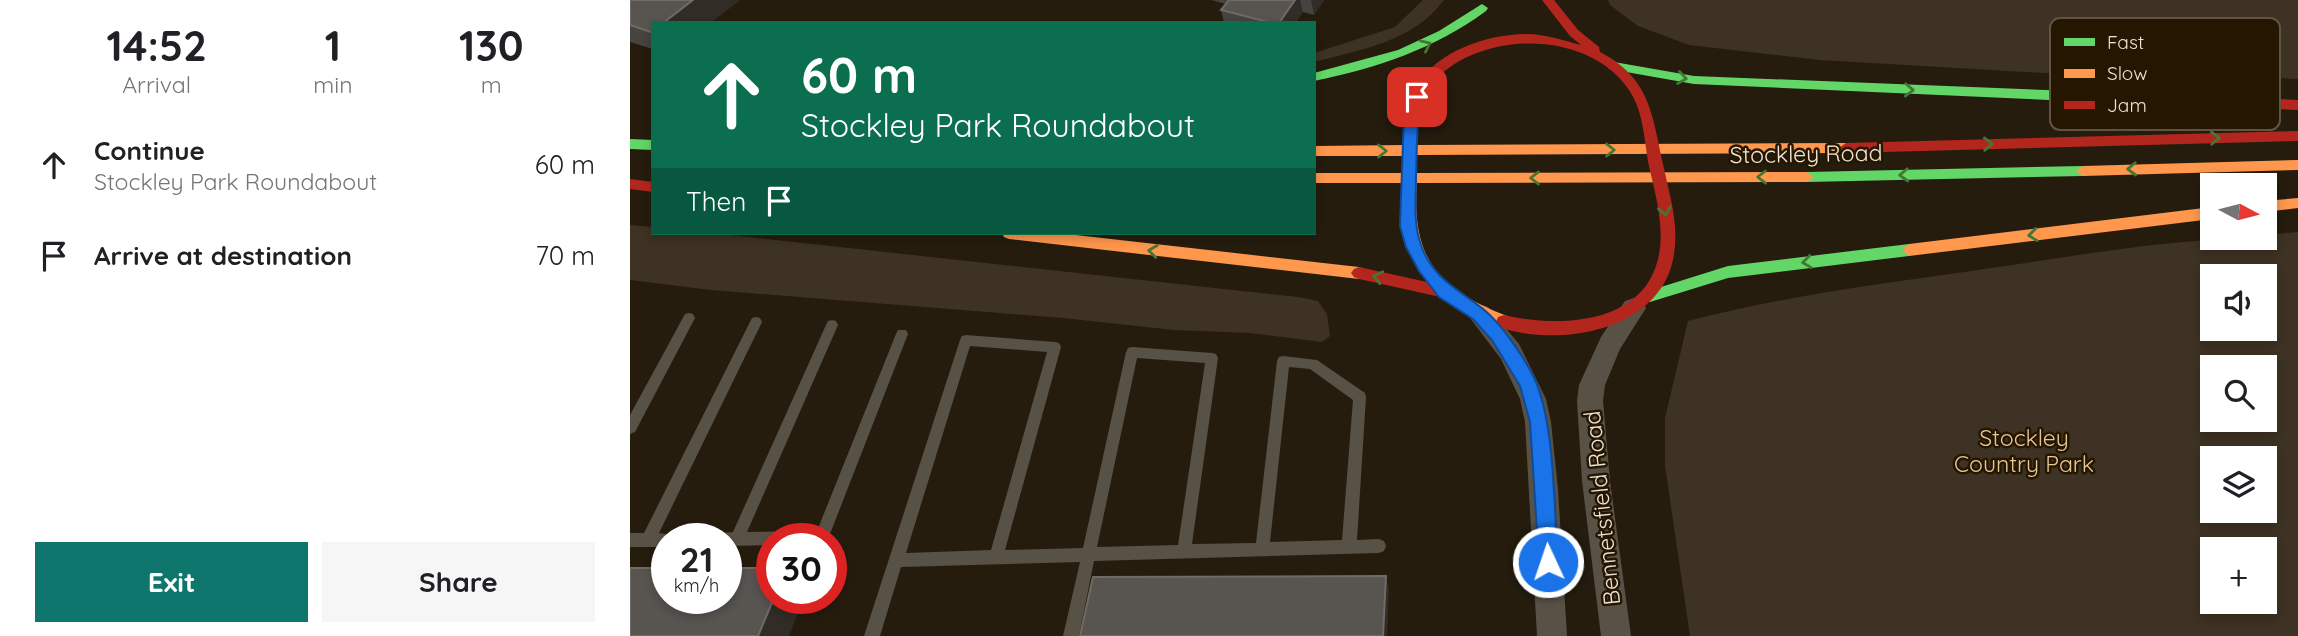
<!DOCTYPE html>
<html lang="en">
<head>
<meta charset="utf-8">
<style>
  :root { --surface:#fff; --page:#f6f6f6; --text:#202124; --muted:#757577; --accent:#0f766e }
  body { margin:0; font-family:Quicksand,sans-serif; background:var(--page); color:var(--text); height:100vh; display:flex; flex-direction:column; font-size:26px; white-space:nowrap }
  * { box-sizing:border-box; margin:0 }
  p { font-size:23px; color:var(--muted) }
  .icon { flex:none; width:38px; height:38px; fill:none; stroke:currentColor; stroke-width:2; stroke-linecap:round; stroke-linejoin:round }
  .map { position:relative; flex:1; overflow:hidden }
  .details { display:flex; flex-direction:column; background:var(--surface); width:630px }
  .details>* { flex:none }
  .top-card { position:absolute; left:21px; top:21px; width:665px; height:214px; border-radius:0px; box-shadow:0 4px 10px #0003; background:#0b6e4f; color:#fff; overflow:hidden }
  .needle { width:46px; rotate:97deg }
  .controls { position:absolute; left:1570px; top:173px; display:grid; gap:14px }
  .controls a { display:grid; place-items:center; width:77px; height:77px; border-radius:0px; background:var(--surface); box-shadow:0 4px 10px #0003; font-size:35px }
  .speed { position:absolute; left:21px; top:523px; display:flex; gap:14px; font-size:35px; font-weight:700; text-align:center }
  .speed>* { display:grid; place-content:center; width:91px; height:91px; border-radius:50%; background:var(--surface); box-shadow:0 4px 10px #0003; line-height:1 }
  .speed small { font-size:18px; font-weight:400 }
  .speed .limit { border:10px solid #d22; background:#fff; color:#111 }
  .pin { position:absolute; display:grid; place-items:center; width:60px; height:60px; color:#fff; margin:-30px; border-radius:14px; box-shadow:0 4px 10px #0006 }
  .me { position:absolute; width:77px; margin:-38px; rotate:357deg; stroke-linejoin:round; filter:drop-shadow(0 0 5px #0008) }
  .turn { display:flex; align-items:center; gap:24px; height:147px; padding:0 35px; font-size:32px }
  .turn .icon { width:91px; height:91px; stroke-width:2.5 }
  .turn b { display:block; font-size:49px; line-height:60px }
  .then { display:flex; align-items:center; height:66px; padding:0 35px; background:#0003; gap:14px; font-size:26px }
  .eta { display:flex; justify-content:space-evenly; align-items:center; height:119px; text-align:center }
  .eta b { font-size:42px; font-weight:800; line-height:49px }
  .button { display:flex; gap:14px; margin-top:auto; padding:14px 35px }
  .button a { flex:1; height:80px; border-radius:0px; background:var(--accent); color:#fff; font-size:28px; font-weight:800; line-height:80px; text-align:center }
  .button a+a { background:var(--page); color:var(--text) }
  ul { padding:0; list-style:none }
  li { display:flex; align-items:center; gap:21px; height:91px; padding:0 35px }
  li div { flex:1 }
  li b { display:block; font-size:26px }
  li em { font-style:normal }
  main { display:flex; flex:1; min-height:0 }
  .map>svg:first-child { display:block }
  .green { fill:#3d3223; fill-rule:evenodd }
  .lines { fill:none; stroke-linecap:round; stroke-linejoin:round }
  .lane { fill:#585146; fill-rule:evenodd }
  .street { fill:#585146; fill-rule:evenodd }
  .fast { fill:#63d668; fill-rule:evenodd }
  .slow { fill:#ff974d; fill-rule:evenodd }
  .jam { fill:#b3261e; fill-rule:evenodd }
  .wall { fill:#464441 }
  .shaded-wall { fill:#312d26 }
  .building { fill:#585551; stroke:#6f6b65; stroke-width:2 }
  .oneway { stroke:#447634 }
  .route { fill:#1a73e8; stroke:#114b97; stroke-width:2 }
  .labels { text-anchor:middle; stroke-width:5; stroke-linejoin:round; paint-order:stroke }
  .street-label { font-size:23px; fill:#ede3d4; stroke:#241600 }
  .park-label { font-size:23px; fill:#e5c694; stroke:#241600 }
  .key { fill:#241600; stroke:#605440; stroke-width:2 }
  .key-label { font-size:19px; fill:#ede3d4 }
</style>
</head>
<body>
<main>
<section class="details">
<div class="eta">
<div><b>14:52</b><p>Arrival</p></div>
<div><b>1</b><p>min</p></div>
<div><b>130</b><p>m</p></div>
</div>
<ul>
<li><svg class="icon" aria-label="ahead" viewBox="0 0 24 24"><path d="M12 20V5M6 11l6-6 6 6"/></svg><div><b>Continue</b><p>Stockley Park Roundabout</p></div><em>60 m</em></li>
<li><svg class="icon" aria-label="arrive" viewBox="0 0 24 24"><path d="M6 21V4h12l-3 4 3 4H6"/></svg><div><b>Arrive at destination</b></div><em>70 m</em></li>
</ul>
<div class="button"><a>Exit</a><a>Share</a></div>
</section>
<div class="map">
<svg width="1668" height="636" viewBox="0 0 1668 636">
  <rect width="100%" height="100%" fill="#251c0e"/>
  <!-- green -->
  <g class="green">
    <path d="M793 0H814C784 41 731 50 684 62V53L765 27Z"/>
    <path d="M978 0H1668V79L1511 72 1414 73 1190 60 1059 45 1008 26 980 5Z"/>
    <path d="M0 225 23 227V233H81L668 297 688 301 697 314 700 336 692 342 619 333 544 330 433 318 81 290 0 280Z"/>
    <path d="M1668 232V636H1060L1035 466V418L1058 321C1157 295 1259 283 1361 268 1452 255 1543 238 1634 238L1635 235ZM1582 276H1634V329H1582ZM1582 368H1634V420H1582ZM1582 458H1634V511H1582ZM1582 550H1634V602H1582Z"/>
  </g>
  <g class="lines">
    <!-- lane -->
    <g class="lane">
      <path d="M59 313 63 314 65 318 5 432 0 434V415L55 314Z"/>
      <path d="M126 317 130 318 132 322 29 533 42 535 44 539H37V547H0V533H14L122 318Z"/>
      <path d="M202 320 206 321 208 325 117 532 187 531 266 334 268 330H276L278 334 198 539H142V545L96 546V539H79L81 534 103 532 196 325 198 321Z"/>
      <path d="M336 335 425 342 429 343 431 347 375 550 453 548 496 352 498 348 502 347 582 353 586 354 588 358 562 544 626 543 647 361 649 357 653 356 687 360 735 393 736 397 727 540 749 539 754 541 756 546 754 551 749 553 464 561 449 636H433L450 562 271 567 250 636H234L330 340 332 336ZM340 346 417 352 361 550 276 553ZM507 358 575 363 548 545 467 547ZM659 367 680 369 723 400 712 540 640 542Z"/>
    </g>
    <!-- street -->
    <g class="street">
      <path d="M1004 298 1013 301 1016 308 990 349 975 385 973 401 980 481 1001 636H971L952 481 947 401 949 385 971 337 995 301Z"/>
      <path d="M849 304 858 307 889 344 916 399 921 422 928 489 937 636H907L895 422 890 399 871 359 837 314 840 307Z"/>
    </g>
    <!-- fast -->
    <g class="fast">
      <path d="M852 4 858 8 856 11C804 49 747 68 684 81V73L768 50 809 31Z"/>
      <path d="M984 62 1064 76 1442 91 1449 96 1442 101 1064 84 979 69 978 66Z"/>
      <path d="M0 139 23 140V150L0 149Z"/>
      <path d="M1453 166 1460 171 1453 176 1177 182 1170 177 1177 172Z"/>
      <path d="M1279 244 1286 250 1279 256 1098 278 1020 302 1015 300 1012 296 1015 292 1098 266Z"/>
    </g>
    <!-- slow -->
    <g class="slow">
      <path d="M794 80 801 84 789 114 787 145 1216 143 1223 148 1216 153 787 155V173L1177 172 1184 177 1177 182 787 183C781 260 810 291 880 317L882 322 880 327C869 330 854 321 844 316 786 288 767 245 772 183H684V173H773V156H684V146L773 145 778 104 789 81Z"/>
      <path d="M1668 160V170L1453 176 1446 171 1453 166Z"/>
      <path d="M1668 198V208L1634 212V201Z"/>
      <path d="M1582 207V219L1279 256 1272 250 1279 244Z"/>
      <path d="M372 233H428L729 267 734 269 737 273 734 277 729 279 379 239 374 237Z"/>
    </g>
    <!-- jam -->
    <g class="jam">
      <path d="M912 0H924L948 30 969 47 970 52C1020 78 1022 114 1033 164 1039 193 1049 223 1044 254 1033 331 930 348 868 327L866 322 868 317 874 315C925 327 1006 326 1026 266 1037 234 1026 197 1019 166 1014 141 1014 112 999 90 957 27 843 30 799 87L794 88 787 84C810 50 858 34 898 34 915 34 935 41 951 45L940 36Z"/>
      <path d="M1442 91 1668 100V110L1442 101 1435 96Z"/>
      <path d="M1668 131V141L1216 153 1209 148 1216 143Z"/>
      <path d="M0 179 23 182V192L0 189Z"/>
      <path d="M729 267 815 286 820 288 823 292 820 296 815 298 729 279 724 277 721 273 724 269Z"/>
    </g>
  </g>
  <!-- wall -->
  <g class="wall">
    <path d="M0 0 23 23V49L0 42Z"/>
    <path d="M581 0H694L684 15 673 12 665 23H594L591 10 596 4Z"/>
  </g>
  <!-- shaded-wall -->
  <g class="shaded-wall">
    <path d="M63 0H110L81 23H33Z"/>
    <path d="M665 0H670L673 12 665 23H649Z"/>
    <path d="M681 0H694L684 15Z"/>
    <path d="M756 576 759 589 757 636H753Z"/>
    <path d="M144 598H174L159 636H128Z"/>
  </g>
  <!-- building -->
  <g class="building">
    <path d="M0 0H63L33 23H23V30L21 32 0 25Z"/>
    <path d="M599 0H665L649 23H642L591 10Z"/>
    <path d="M0 568H37V598H96V568H142V598H144L128 636H0Z"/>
    <path d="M756 576 753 636H450L463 577Z"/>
  </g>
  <!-- one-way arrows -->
  <defs><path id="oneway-chevron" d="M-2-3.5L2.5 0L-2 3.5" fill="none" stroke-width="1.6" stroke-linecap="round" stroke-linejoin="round" transform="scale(1.75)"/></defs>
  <g class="oneway">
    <use href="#oneway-chevron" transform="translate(796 45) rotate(-25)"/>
    <use href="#oneway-chevron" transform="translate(1052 78) rotate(9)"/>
    <use href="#oneway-chevron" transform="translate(1279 90) rotate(2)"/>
    <use href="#oneway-chevron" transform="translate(1585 138) rotate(-2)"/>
    <use href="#oneway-chevron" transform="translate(1358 144) rotate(-2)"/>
    <use href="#oneway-chevron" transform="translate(980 150)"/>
    <use href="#oneway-chevron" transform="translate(752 151)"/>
    <use href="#oneway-chevron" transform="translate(1502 169) rotate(178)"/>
    <use href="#oneway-chevron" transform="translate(1274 175) rotate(178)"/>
    <use href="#oneway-chevron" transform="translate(1132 177) rotate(180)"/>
    <use href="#oneway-chevron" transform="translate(905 178) rotate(180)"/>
    <use href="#oneway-chevron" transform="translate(1035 211) rotate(80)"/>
    <use href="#oneway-chevron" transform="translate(1403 235) rotate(173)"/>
    <use href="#oneway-chevron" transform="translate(523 251) rotate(-173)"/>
    <use href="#oneway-chevron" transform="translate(1177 262) rotate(173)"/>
    <use href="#oneway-chevron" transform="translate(748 277) rotate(-167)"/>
  </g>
  <!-- route -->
  <path class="route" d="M787 92 793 97C786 122 787 149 786 176 786 199 783 223 791 245 803 279 828 289 853 309 871 323 897 361 906 382 925 428 924 511 928 562L925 569 918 571 912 569 909 562 900 422 890 386 862 340 843 319 809 297 789 271 776 247 770 226 774 115 780 97Z"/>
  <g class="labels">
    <!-- street labels -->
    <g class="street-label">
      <text transform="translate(1176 154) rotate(-1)" y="8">Stockley Road</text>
      <text transform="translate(972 508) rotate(-96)" y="8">Bennetsfield Road</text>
    </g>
    <!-- park labels -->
    <g class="park-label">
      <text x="1394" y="446">Stockley<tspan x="1394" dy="26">Country Park</tspan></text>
    </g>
  </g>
  <!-- legend -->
  <rect x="1420" y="18" width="230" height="112" rx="10" class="key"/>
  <rect x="1434" y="38" width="31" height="8" fill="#63d668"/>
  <rect x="1434" y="69" width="31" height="9" fill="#ff974d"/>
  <rect x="1434" y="101" width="31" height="8" fill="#b3261e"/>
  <g class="key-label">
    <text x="1477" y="49">Fast</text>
    <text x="1477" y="80">Slow</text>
    <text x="1477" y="112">Jam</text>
  </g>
</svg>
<div class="controls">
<a><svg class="needle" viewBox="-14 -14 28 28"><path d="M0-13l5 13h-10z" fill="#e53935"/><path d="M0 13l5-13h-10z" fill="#757577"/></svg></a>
<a><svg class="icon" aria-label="sound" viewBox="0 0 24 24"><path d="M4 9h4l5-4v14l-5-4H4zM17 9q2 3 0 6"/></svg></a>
<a><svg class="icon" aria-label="search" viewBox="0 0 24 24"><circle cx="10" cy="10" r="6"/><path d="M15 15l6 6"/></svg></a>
<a><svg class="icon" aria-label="layers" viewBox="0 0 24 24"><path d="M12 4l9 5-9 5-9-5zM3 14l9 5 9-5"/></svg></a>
<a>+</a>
</div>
<div class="speed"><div>21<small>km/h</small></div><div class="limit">30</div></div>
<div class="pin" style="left:787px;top:97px;background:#d93025"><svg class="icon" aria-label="arrive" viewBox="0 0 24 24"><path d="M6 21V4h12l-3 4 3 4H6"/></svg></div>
<svg class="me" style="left:918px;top:562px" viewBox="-20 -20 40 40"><circle r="17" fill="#1a73e8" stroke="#fff" stroke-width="3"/><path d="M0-11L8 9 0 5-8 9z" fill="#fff"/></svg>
<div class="top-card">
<div class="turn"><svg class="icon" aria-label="ahead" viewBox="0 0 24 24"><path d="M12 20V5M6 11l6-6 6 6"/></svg><div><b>60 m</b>Stockley Park Roundabout</div></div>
<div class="then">Then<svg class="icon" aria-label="arrive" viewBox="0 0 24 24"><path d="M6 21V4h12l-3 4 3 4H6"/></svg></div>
</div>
</div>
</main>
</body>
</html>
